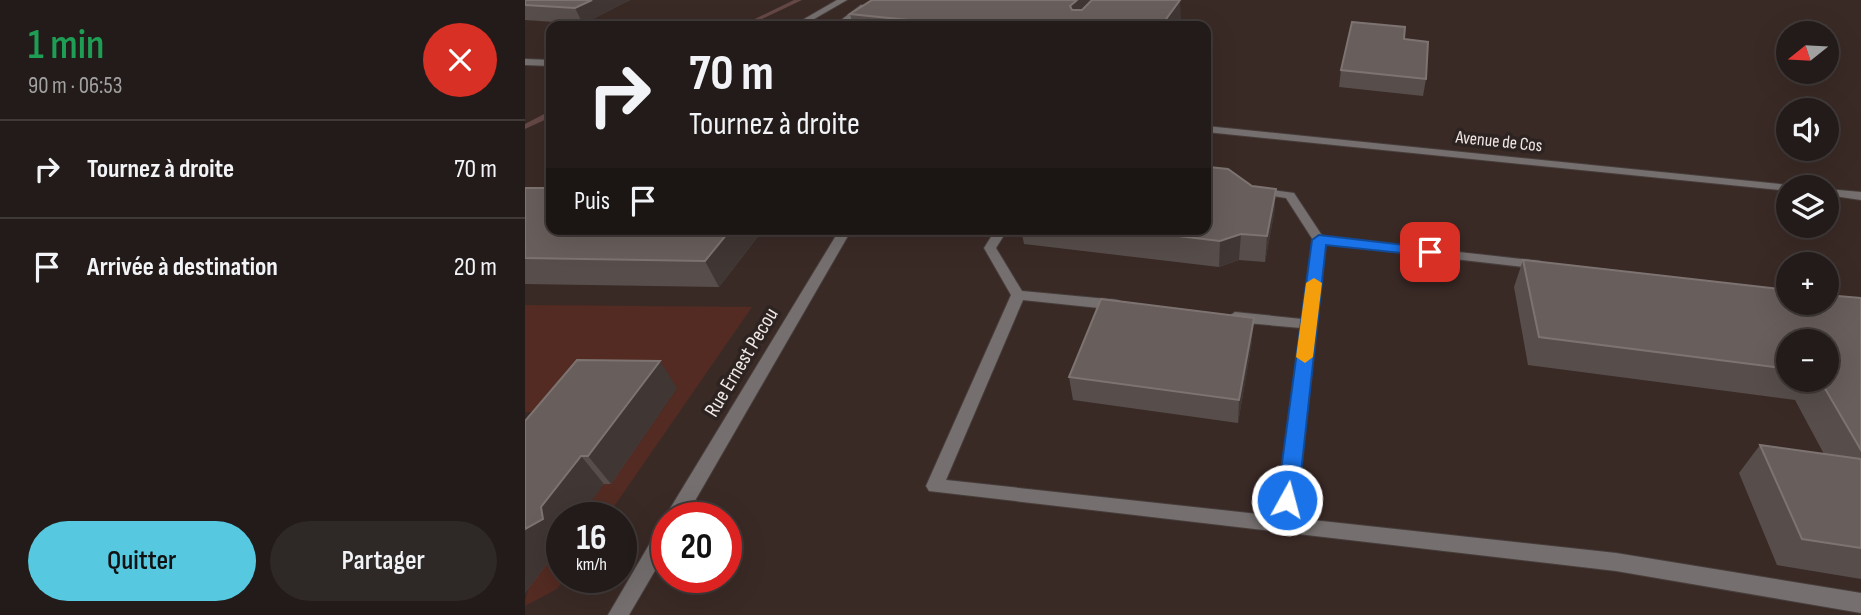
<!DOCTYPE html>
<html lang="fr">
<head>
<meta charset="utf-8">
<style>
  :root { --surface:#221b19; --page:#2e2826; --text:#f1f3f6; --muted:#a2a1a2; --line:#3f3938; --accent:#56c9e1 }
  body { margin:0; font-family:"Sofia Sans Condensed",sans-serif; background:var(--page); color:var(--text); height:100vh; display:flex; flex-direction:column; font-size:26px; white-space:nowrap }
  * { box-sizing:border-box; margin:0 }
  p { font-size:23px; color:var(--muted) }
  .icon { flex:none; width:38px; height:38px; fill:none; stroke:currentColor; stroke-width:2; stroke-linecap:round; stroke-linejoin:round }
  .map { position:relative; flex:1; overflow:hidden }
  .panel { display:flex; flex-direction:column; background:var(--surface); width:525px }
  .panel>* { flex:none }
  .hud { position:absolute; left:21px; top:21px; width:665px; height:214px; border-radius:14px; box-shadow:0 7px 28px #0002,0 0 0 2px var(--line); background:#221b19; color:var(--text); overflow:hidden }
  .needle { width:46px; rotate:252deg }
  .buttons { position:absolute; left:1251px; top:21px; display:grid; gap:14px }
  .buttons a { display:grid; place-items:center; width:63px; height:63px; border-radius:50%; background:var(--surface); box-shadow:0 7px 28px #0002,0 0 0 2px var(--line); font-size:35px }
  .speed { position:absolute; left:21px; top:502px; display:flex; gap:14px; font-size:35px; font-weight:700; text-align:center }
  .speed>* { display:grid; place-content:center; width:91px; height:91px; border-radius:50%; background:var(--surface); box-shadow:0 7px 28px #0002,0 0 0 2px var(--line); line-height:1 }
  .speed small { font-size:18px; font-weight:400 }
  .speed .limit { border:10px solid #d22; background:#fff; color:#111 }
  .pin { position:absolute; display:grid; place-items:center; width:60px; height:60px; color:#fff; margin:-30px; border-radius:14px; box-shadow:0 4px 10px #0006 }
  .me { position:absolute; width:77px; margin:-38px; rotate:7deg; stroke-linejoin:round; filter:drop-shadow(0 0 5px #0008) }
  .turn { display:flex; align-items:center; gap:24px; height:147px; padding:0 28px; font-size:32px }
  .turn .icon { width:91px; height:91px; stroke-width:2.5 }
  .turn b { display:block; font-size:49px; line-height:60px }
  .then { display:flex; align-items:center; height:66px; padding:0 28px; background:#0003; gap:14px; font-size:26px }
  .round { display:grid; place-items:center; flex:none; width:74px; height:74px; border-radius:37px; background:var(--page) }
  .headline { display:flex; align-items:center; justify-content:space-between; height:119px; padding:0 28px }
  h1 { font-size:42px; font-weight:600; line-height:52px; color:#1e9e55 }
  .button { display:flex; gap:14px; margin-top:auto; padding:14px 28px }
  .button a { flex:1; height:80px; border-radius:42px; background:var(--accent); color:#111; font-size:28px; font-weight:600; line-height:80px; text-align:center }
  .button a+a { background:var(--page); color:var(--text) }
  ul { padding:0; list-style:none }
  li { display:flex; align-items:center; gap:21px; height:98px; padding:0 28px; border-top:2px solid var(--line) }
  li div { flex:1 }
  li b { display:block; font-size:26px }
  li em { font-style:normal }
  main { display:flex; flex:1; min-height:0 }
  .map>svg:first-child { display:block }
  .built { fill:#3a2a26; fill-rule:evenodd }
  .green { fill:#532b22 }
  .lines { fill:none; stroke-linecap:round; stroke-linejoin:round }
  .stream { fill:#644845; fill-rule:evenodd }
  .service-casing { stroke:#483f3d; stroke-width:2 }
  .minor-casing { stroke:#483f3d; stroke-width:2 }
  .tertiary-casing { stroke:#483f3d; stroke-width:2 }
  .service { fill:#75706f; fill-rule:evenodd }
  .minor { fill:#75706f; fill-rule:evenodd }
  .tertiary { fill:#75706f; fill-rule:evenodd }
  .wall { fill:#574e4b; fill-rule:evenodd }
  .shaded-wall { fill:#403633 }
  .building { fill:#685e5c; stroke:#7d7471; stroke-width:2 }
  .route { fill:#1a73e8; stroke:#114b97; stroke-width:2 }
  .slow { fill:#f59e0b }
  .labels { text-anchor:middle; stroke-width:7; stroke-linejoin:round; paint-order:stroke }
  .far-street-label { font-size:18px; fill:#efe8e7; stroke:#2d2421 }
  .street-label { font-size:21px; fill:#efe8e7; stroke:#2d2421 }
</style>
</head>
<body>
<main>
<section class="panel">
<div class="headline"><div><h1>1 min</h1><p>90 m · 06:53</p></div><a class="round" style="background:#d93025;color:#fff"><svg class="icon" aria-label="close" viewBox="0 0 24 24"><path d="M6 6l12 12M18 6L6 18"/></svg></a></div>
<ul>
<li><svg class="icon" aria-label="right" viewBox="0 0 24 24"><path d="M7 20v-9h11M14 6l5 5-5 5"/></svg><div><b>Tournez à droite</b></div><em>70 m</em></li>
<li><svg class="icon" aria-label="arrive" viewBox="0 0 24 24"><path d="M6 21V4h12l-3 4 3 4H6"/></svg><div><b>Arrivée à destination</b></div><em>20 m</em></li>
</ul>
<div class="button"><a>Quitter</a><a>Partager</a></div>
</section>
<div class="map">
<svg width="1336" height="615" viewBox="0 0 1336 615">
  <rect width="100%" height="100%" fill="#2d2421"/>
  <!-- built -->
  <path class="built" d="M0 0H1336V615H0ZM26 26H681V229H26ZM1264 33H1302V72H1264ZM1264 110H1302V149H1264ZM1264 187H1302V226H1264ZM1264 264H1302V303H1264ZM1264 341H1302V380H1264ZM37 518H96V578H37ZM142 518H201V578H142Z"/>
  <!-- green -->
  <g class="green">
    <path d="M0 305 227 307 81 518H54L21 483 86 484 152 389 24 412H0Z"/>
    <path d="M37 550V578H40L32 589 0 606C0 585 19 561 37 550Z"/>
  </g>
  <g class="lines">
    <!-- stream -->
    <g class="stream">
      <path d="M269 0H277L222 26H215Z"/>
      <path d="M23 112H26V117L0 129V124Z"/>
    </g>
    <defs>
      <g id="service">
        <path d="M312 0H322L277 26H267Z"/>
        <path d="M336 5 343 7 317 26H308Z"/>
        <path d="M733 188 769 193 798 237 1015 261 1022 265 1015 269 800 244 769 518 1091 553 1336 593V613L1091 571 404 491 401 486 486 295 459 248 471 229H483L471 248 497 291 593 300 600 305 593 310 498 300 421 480 751 516 776 328 710 322 703 317 710 312 777 319 788 240 761 198 729 193 727 191Z"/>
      </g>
      <g id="minor">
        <path d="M315 229H327L160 518H142V520L141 518 143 512Z"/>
        <path d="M142 524V550L104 615H83L135 526Z"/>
      </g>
      <g id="tertiary">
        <path d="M0 59 26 60V66L0 65Z"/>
        <path d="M681 126 1264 185 1269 187H1264V191L681 132Z"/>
        <path d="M1302 189 1336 192V200L1302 195Z"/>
      </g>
    </defs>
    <!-- service casing -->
    <use href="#service" class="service-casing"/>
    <!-- minor casing -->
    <use href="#minor" class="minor-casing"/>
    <!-- tertiary casing -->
    <use href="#tertiary" class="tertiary-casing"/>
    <!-- service -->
    <use href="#service" class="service"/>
    <!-- minor -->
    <use href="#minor" class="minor"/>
    <!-- tertiary -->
    <use href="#tertiary" class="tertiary"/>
  </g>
  <!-- wall -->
  <g class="wall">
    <path d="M0 0H105L58 24 0 20Z"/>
    <path d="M347 0H565L562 3V5L656 18 650 26H328L325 14Z"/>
    <path d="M879 39 901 79 898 96 814 87 816 70Z"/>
    <path d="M727 186 751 189 749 214 740 262 714 260 694 267 499 244 496 229H681Z"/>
    <path d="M0 188 26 229 238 230 194 287 0 284Z"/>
    <path d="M998 260 1336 298V579L1252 565 1214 473 1235 445 1299 454 1270 400 1003 365 989 287ZM1264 341 1302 380H1264Z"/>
    <path d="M727 341 713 423 548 400 544 377Z"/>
    <path d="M152 388 86 484H79L37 518V550L27 557 0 593V421Z"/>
  </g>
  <!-- shaded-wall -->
  <g class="shaded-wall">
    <path d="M67 0H105L58 24 50 8Z"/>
    <path d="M552 0H565L562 3V9L547 24 545 6Z"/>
    <path d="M655 0 656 18 650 26H636Z"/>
    <path d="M751 189 749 214 740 262 742 236Z"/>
    <path d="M206 229 238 230 194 287 180 261Z"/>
    <path d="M716 234 714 260 694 267 695 241Z"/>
    <path d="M729 318 727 341 713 423 714 400Z"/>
    <path d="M135 361 152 388 86 484 63 456Z"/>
    <path d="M56 456 79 484 54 518H37V550L27 557 0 593V529Z"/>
  </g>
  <!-- building -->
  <g class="building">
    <path d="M0 0H67L50 8 0 5Z"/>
    <path d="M347 0H552L545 6 547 10H557L567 0H655L636 26H430L432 25 325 14Z"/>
    <path d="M827 22 880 27 879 39 903 42 901 79 816 70Z"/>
    <path d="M684 167 703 169 727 186 751 189 742 236 716 234 695 241 595 229H681V173Z"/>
    <path d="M0 188H26V229H206L180 261 0 258Z"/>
    <path d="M998 260 1264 290V303H1302V295L1336 298V450L1295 380H1302V341H1264V369L1014 337Z"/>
    <path d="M576 299 729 318 714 400 544 377Z"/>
    <path d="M52 360 135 361 63 456H56L16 507 18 519 0 529V421Z"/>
    <path d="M1235 445 1336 459V548L1277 539Z"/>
  </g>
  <!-- route -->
  <path class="route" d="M794 235 905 248 912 252 905 256 801 245 773 500 770 506 762 509 755 506 752 500 787 240Z"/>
  <!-- slow -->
  <path class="slow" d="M789 278 797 283 788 357 780 363 771 357 781 283Z"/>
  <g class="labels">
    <!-- far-street labels -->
    <g class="far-street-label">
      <text transform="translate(974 141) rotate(6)" y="6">Avenue de Cos</text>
    </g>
    <!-- street labels -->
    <g class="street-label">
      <text transform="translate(216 362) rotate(-59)" y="7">Rue Ernest Pecou</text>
    </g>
  </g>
</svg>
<div class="buttons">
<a><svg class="needle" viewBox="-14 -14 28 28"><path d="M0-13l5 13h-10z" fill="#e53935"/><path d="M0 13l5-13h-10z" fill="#a2a1a2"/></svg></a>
<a><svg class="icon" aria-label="sound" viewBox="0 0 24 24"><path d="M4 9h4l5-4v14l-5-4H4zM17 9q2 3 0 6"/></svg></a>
<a><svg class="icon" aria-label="layers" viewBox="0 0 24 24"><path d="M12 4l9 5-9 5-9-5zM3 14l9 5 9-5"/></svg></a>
<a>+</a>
<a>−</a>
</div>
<div class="speed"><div>16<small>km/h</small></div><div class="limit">20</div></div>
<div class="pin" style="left:905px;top:252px;background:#d93025"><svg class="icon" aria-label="arrive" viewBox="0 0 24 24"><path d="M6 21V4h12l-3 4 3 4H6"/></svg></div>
<svg class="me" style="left:762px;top:500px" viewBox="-20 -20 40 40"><circle r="17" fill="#1a73e8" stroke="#fff" stroke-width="3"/><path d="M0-11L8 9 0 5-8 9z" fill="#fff"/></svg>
<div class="hud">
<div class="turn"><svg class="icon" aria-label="right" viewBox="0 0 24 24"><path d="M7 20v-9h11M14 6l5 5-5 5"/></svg><div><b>70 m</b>Tournez à droite</div></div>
<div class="then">Puis<svg class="icon" aria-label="arrive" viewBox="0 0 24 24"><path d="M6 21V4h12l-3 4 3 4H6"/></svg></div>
</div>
</div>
</main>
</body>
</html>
